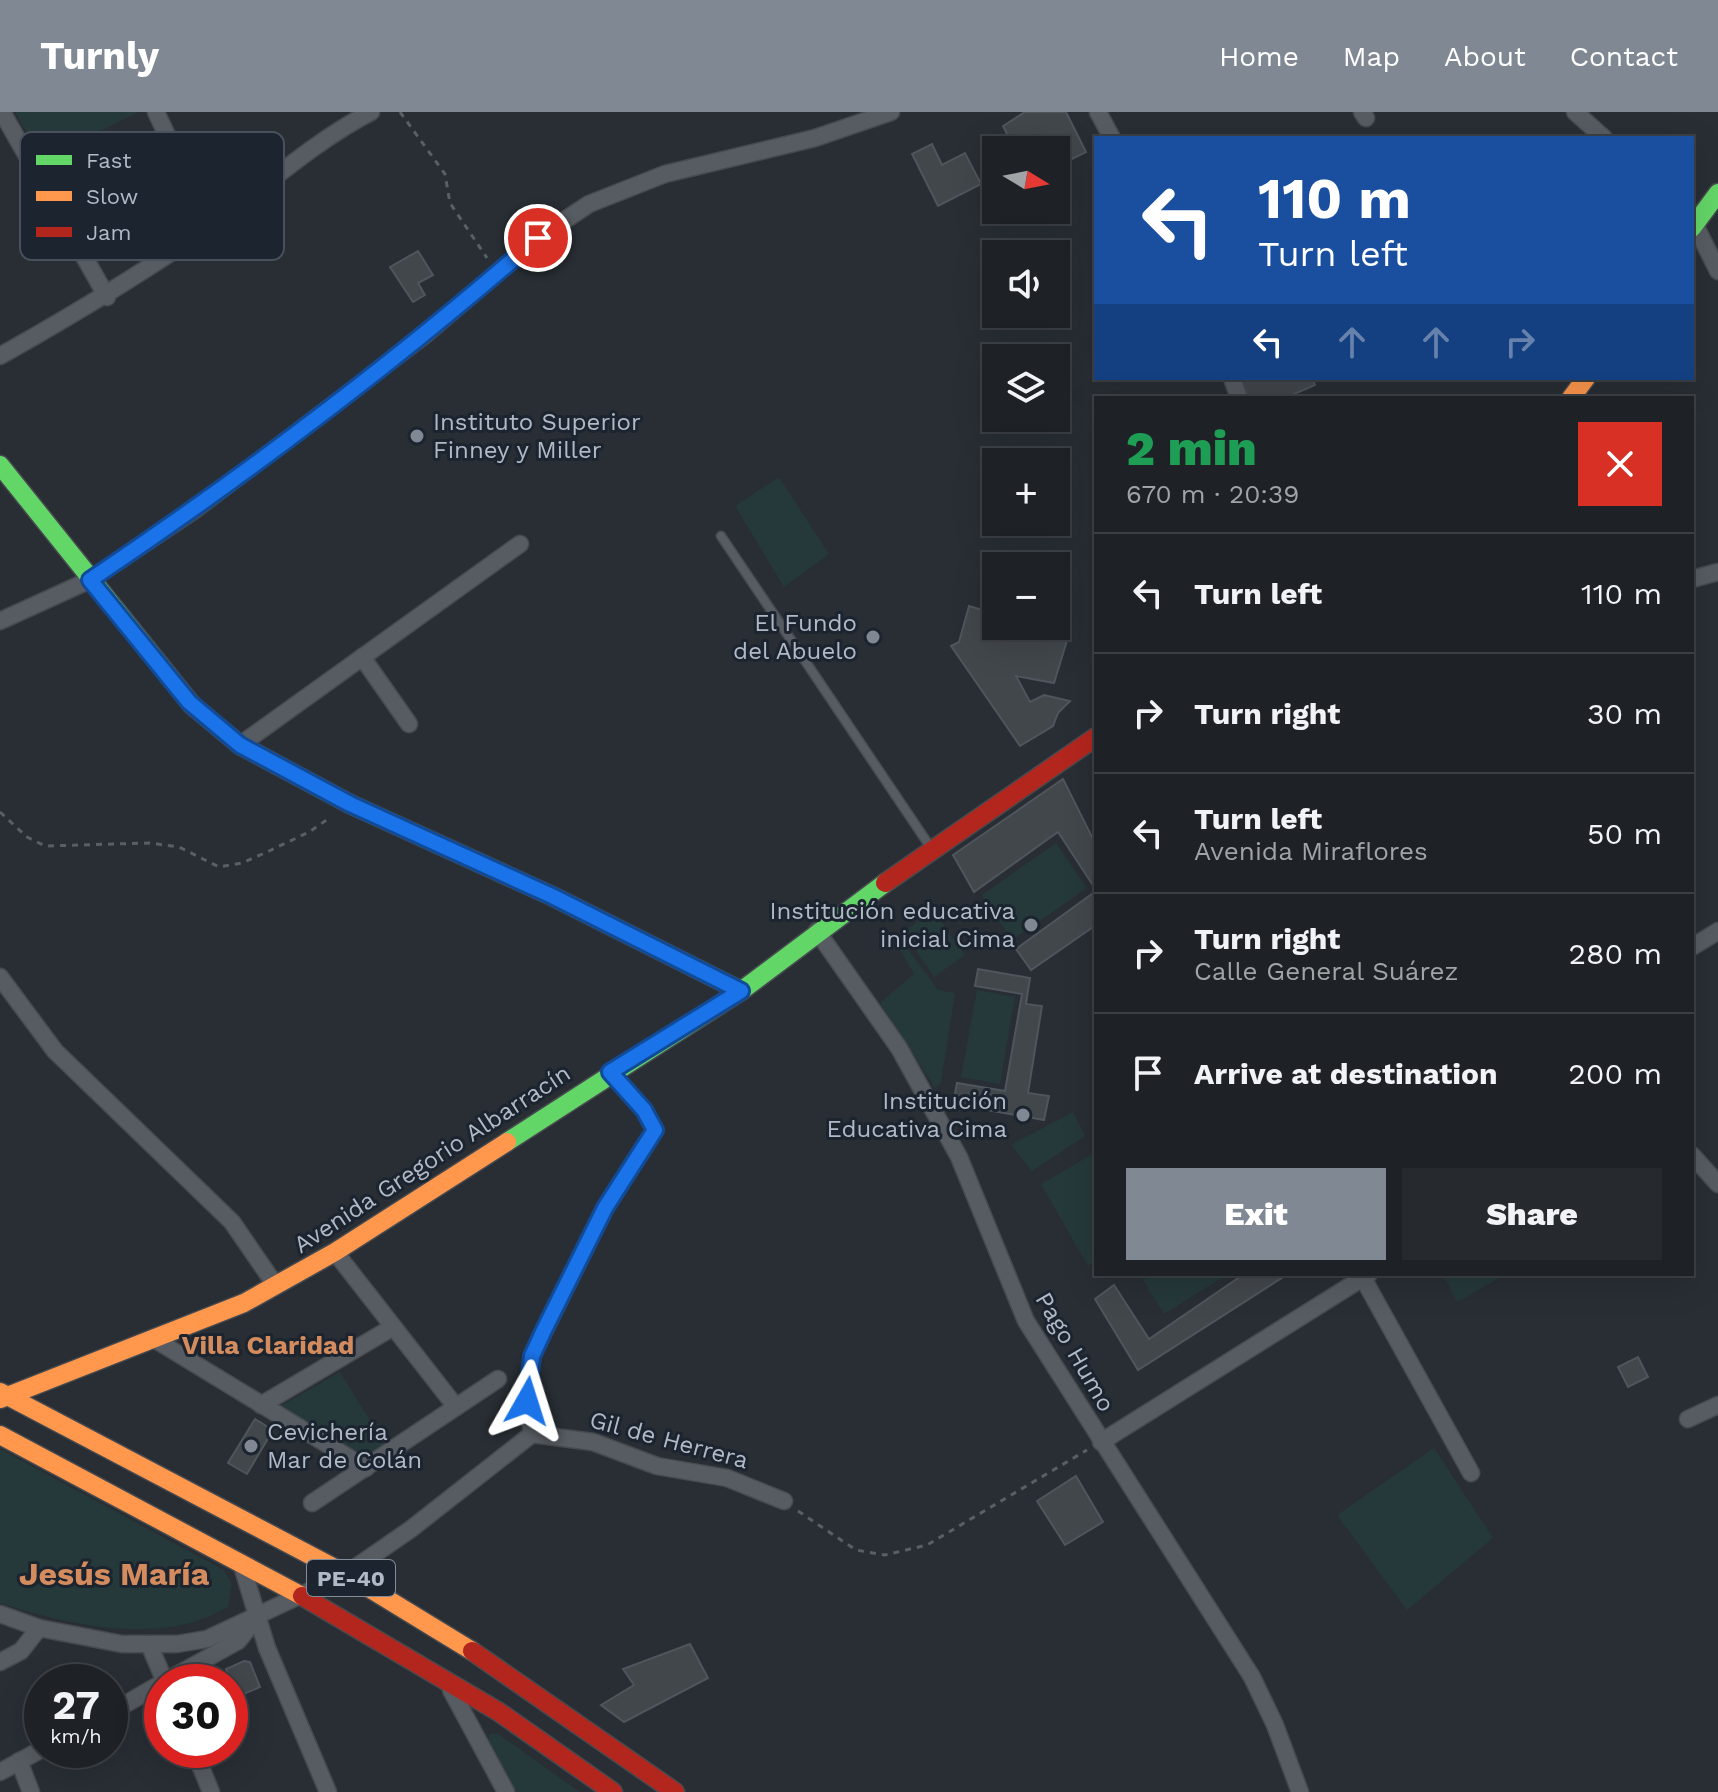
<!DOCTYPE html>
<html lang="en">
<head>
<meta charset="utf-8">
<style>
  :root { --surface:#1e2227; --page:#262a2f; --text:#f1f3f6; --muted:#a1a4a7; --line:#3c3f44; --accent:#808993 }
  body { margin:0; font-family:"Work Sans",sans-serif; background:var(--page); color:var(--text); height:100vh; display:flex; flex-direction:column; font-size:30px; white-space:nowrap }
  * { box-sizing:border-box; margin:0 }
  p { font-size:26px; color:var(--muted) }
  .icon { flex:none; width:44px; height:44px; fill:none; stroke:currentColor; stroke-width:2; stroke-linecap:round; stroke-linejoin:round }
  .map { position:relative; flex:1; overflow:hidden }
  .drawer { position:absolute; left:1094px; top:284px; width:600px; height:880px; display:flex; flex-direction:column; background:var(--surface); border-radius:0px; box-shadow:0 8px 32px #0002,0 0 0 2px var(--line) }
  .drawer>* { flex:none }
  .top-card { position:absolute; left:1094px; top:24px; width:600px; height:244px; border-radius:0px; box-shadow:0 8px 32px #0002,0 0 0 2px var(--line); background:#1a4fa0; color:#fff; overflow:hidden }
  .needle { width:52px; rotate:100deg }
  .fabs { position:absolute; left:982px; top:24px; display:grid; gap:16px }
  .fabs a { display:grid; place-items:center; width:88px; height:88px; border-radius:0px; background:var(--surface); box-shadow:0 8px 32px #0002,0 0 0 2px var(--line); font-size:40px }
  .speed { position:absolute; left:24px; top:1552px; display:flex; gap:16px; font-size:40px; font-weight:700; text-align:center }
  .speed>* { display:grid; place-content:center; width:104px; height:104px; border-radius:50%; background:var(--surface); box-shadow:0 8px 32px #0002,0 0 0 2px var(--line); line-height:1 }
  .speed small { font-size:20px; font-weight:400 }
  .speed .limit { border:12px solid #d22; background:#fff; color:#111 }
  .pin { position:absolute; display:grid; place-items:center; width:68px; height:68px; color:#fff; margin:-34px; border:4px solid #fff; border-radius:50%; box-shadow:0 2px 8px #0007 }
  .me { position:absolute; width:88px; margin:-44px; rotate:6deg; stroke-linejoin:round; filter:drop-shadow(0 0 6px #0008) }
  .turn { display:flex; align-items:center; gap:28px; height:168px; padding:0 32px; font-size:36px }
  .turn .icon { width:104px; height:104px; stroke-width:2.5 }
  .turn b { display:block; font-size:56px; line-height:68px }
  .lanes { display:flex; align-items:center; height:76px; padding:0 32px; background:#0003; justify-content:center; gap:40px; direction:ltr }
  .lanes .off { opacity:.35 }
  .round { display:grid; place-items:center; flex:none; width:84px; height:84px; border-radius:0px; background:var(--page) }
  .head { display:flex; align-items:center; justify-content:space-between; height:136px; padding:0 32px }
  h1 { font-size:48px; font-weight:800; line-height:60px; color:#1e9e55 }
  .action { display:flex; gap:16px; margin-top:auto; padding:16px 32px }
  .action a { flex:1; height:92px; border-radius:0px; background:var(--accent); color:#fff; font-size:32px; font-weight:800; line-height:92px; text-align:center }
  .action a+a { background:var(--page); color:var(--text) }
  ul { padding:0; list-style:none }
  li { display:flex; align-items:center; gap:24px; height:120px; padding:0 32px; border-top:2px solid var(--line) }
  li div { flex:1 }
  li b { display:block; font-size:30px }
  li em { font-style:normal }
  header { display:flex; align-items:center; gap:48px; box-sizing:border-box; height:112px; padding:0 40px; background:var(--accent); color:#fff }
  header strong { font-size:38px }
  nav { display:flex; gap:44px; margin-inline-start:auto; font-size:28px }
  .map>svg:first-child { display:block }
  .green { fill:#25383a }
  .building { fill:#42474c; stroke:#4f555c; stroke-width:2 }
  .lines { fill:none; stroke-linecap:round; stroke-linejoin:round }
  .lane-casing { stroke:#464a4f; stroke-width:11 }
  .street-casing { stroke:#464a4f; stroke-width:19 }
  .fast-casing { stroke:#464a4f; stroke-width:21 }
  .slow-casing { stroke:#464a4f; stroke-width:21 }
  .jam-casing { stroke:#464a4f; stroke-width:21 }
  .path { stroke:#596064; stroke-width:3; stroke-dasharray:6 6; stroke-linecap:butt }
  .lane { stroke:#575c62; stroke-width:8 }
  .street { stroke:#575c62; stroke-width:16 }
  .fast { stroke:#63d668; stroke-width:18 }
  .slow { stroke:#ff974d; stroke-width:18 }
  .jam { stroke:#b3261e; stroke-width:18 }
  .route-casing { stroke:#114b97; stroke-width:20 }
  .route { stroke:#1a73e8; stroke-width:14 }
  .poi-dot { fill:#808993; stroke:#1b242f; stroke-width:3 }
  .labels { text-anchor:middle; stroke-width:6; stroke-linejoin:round; paint-order:stroke }
  .shield { fill:#1b242f; stroke:#838d99; stroke-width:2 }
  .shield-label { font-size:22px; font-weight:bold; fill:#b0bac6 }
  .poi-label { font-size:24px; fill:#b0bac6; stroke:#1b242f; text-anchor:end }
  .street-label { font-size:24px; fill:#b0bac6; stroke:#1b242f }
  .neighbourhood-label { font-size:26px; font-weight:bold; fill:#d48c5e; stroke:#1b242f }
  .district-label { font-size:32px; font-weight:bold; fill:#d48c5e; stroke:#1b242f }
  .key { fill:#1b242f; stroke:#48515c; stroke-width:2 }
  .key-label { font-size:22px; fill:#b0bac6 }
</style>
</head>
<body>
<header>
<strong>Turnly</strong>
<nav><a>Home</a><a>Map</a><a>About</a><a>Contact</a></nav>
</header>
<div class="map">
<svg width="1718" height="1680" viewBox="0 0 1718 1680">
  <rect width="100%" height="100%" fill="#282e34"/>
  <!-- green -->
  <g class="green">
    <path d="M15 0H139L42 48Z"/>
    <path d="M779 365 829 442 784 475 735 394Z"/>
    <path d="M1056 731 1087 776 1012 828 982 783Z"/>
    <path d="M933 798 965 843 934 865 903 820Z"/>
    <path d="M902 829 938 878 955 881 941 971 935 976 880 891 914 862 897 832Z"/>
    <path d="M977 878 1015 885 1000 972 961 965Z"/>
    <path d="M1073 1000 1085 1024 1032 1059 1011 1033Z"/>
    <path d="M1096 1040V1149L1088 1154 1041 1072Z"/>
    <path d="M1152 1162H1228L1164 1202 1143 1168Z"/>
    <path d="M1442 1162H1506L1457 1190Z"/>
    <path d="M340 1260 387 1336 366 1351 275 1297Z"/>
    <path d="M1434 1336 1493 1426 1407 1498 1337 1403Z"/>
    <path d="M0 1337 224 1458 232 1472 228 1495C162 1535 68 1513 0 1491Z"/>
    <path d="M497 1621 580 1680H512L487 1632 490 1622Z"/>
  </g>
  <!-- building -->
  <g class="building">
    <path d="M1025 0H1066L1086 40 1070 48 1061 31 1048 38H1015L1003 14Z"/>
    <path d="M932 32 942 53 965 41 981 72 938 94 912 42Z"/>
    <path d="M418 139 433 163 418 171 425 183 413 190 390 155Z"/>
    <path d="M1241 266H1312L1315 273 1285 286H1248Z"/>
    <path d="M969 494 996 502V514H1041L1069 522 1054 571 1016 564 1030 590 1044 583 1070 589 1058 601 1053 614 1020 634 951 534 959 530Z"/>
    <path d="M1063 667 1096 733V778L1058 720 974 780 953 743Z"/>
    <path d="M1096 779V813L1031 858 1016 837Z"/>
    <path d="M978 857 1030 866 1026 892 1042 894 1028 981 1049 984 1044 1008 953 992 957 971 1005 979 1022 882 975 874Z"/>
    <path d="M1244 1162H1288L1138 1258 1095 1187 1114 1173 1149 1227Z"/>
    <path d="M1638 1245 1648 1265 1628 1275 1618 1255Z"/>
    <path d="M255 1307 273 1318 247 1362 228 1351Z"/>
    <path d="M1076 1364 1103 1410 1065 1433 1037 1389Z"/>
    <path d="M690 1532 708 1566 624 1610 601 1593 634 1573 623 1557Z"/>
    <path d="M244 1549 250 1550 260 1575 237 1585 226 1557Z"/>
  </g>
  <g class="lines">
    <defs>
      <path id="lane" d="M721 424 929 733"/>
      <g id="street">
        <path d="M2 0 107 185"/>
        <path d="M156 0 210 115"/>
        <path d="M1098 0 1112 26"/>
        <path d="M1362 0 1366 6"/>
        <path d="M1575 0 1604 26"/>
        <path d="M1692 107 1718 159"/>
        <path d="M0 244C71 204 140 163 207 116 262 78 311 31 371 0"/>
        <path d="M1232 266 1239 286"/>
        <path d="M1692 467 1718 460"/>
        <path d="M0 509 90 468 196 397 425 223 538 126 589 92 665 62 815 26 891 0"/>
        <path d="M362 545 409 612"/>
        <path d="M240 633 520 432"/>
        <path d="M817 819 899 936 959 1045 1026 1209 1252 1565 1275 1613 1300 1680"/>
        <path d="M1692 835 1718 819"/>
        <path d="M0 865 55 939 232 1110 276 1174"/>
        <path d="M1692 1043 1718 1072"/>
        <path d="M335 1140 456 1295"/>
        <path d="M1363 1166 1471 1361"/>
        <path d="M154 1227 366 1356"/>
        <path d="M261 1293 393 1215"/>
        <path d="M1688 1307 1718 1293"/>
        <path d="M532 1322 527 1289 532 1244 605 1096 655 1018 644 998 610 960"/>
        <path d="M1101 1330 1369 1162"/>
        <path d="M312 1391 498 1267"/>
        <path d="M242 1454 267 1536 328 1680"/>
        <path d="M0 1502 39 1516 122 1532H177L207 1527 346 1462 411 1417 532 1322 593 1330 657 1354 727 1366 784 1389"/>
        <path d="M149 1532 165 1570"/>
        <path d="M0 1550 21 1539 39 1516"/>
        <path d="M164 1570 238 1529 254 1509"/>
        <path d="M451 1578 506 1680"/>
        <path d="M110 1601 162 1571"/>
        <path d="M194 1638 211 1680"/>
        <path d="M19 1649 31 1680"/>
        <path d="M0 1660 42 1637"/>
      </g>
      <g id="fast">
        <path d="M1692 116 1718 81"/>
        <path d="M0 353 192 593"/>
        <path d="M507 1030 741 879 885 771"/>
      </g>
      <g id="slow">
        <path d="M1571 286 1586 266"/>
        <path d="M192 593 240 633 350 692 552 784 741 879"/>
        <path d="M0 1280 346 1462 472 1539"/>
        <path d="M0 1287 244 1191 335 1140 507 1030"/>
        <path d="M0 1323 302 1484"/>
      </g>
      <g id="jam">
        <path d="M885 771 1096 625"/>
        <path d="M302 1484 499 1600 613 1680"/>
        <path d="M472 1539 675 1680"/>
      </g>
    </defs>
    <!-- lane casing -->
    <use href="#lane" class="lane-casing"/>
    <!-- street casing -->
    <use href="#street" class="street-casing"/>
    <!-- fast casing -->
    <use href="#fast" class="fast-casing"/>
    <!-- slow casing -->
    <use href="#slow" class="slow-casing"/>
    <!-- jam casing -->
    <use href="#jam" class="jam-casing"/>
    <!-- path -->
    <g class="path">
      <path d="M400 0 445 62 450 91 487 146"/>
      <path d="M0 700 27 725 45 734 150 731 179 735 219 755 242 751 269 739 309 720 331 705"/>
      <path d="M798 1399 856 1438 885 1443 927 1433 1087 1338"/>
    </g>
    <!-- lane -->
    <use href="#lane" class="lane"/>
    <!-- street -->
    <use href="#street" class="street"/>
    <!-- fast -->
    <use href="#fast" class="fast"/>
    <!-- slow -->
    <use href="#slow" class="slow"/>
    <!-- jam -->
    <use href="#jam" class="jam"/>
  </g>
  <g class="lines">
    <defs>
      <path id="route" d="M527 1289 532 1244 544 1218 605 1096 655 1018 644 998 610 960 741 879 552 784 350 692 240 633 189 590 90 468C246 363 396 250 538 126"/>
    </defs>
    <!-- route casing -->
    <use href="#route" class="route-casing"/>
    <!-- route -->
    <use href="#route" class="route"/>
  </g>
  <!-- markers -->
  <g class="poi-dot">
    <circle cx="417" cy="324" r="8"/>
    <circle cx="873" cy="525" r="8"/>
    <circle cx="1031" cy="813" r="8"/>
    <circle cx="1023" cy="1003" r="8"/>
    <circle cx="251" cy="1334" r="8"/>
  </g>
  <g class="labels">
    <!-- shield labels -->
    <rect class="shield" x="307" y="1448" width="88" height="36" rx="6"/>
    <g class="shield-label">
      <text x="351" y="1474">PE-40</text>
    </g>
    <!-- poi labels -->
    <g class="poi-label">
      <text x="433" y="318" text-anchor="start">Instituto Superior<tspan x="433" dy="28">Finney y Miller</tspan></text>
      <text x="857" y="519">El Fundo<tspan x="857" dy="28">del Abuelo</tspan></text>
      <text x="1015" y="807">Institución educativa<tspan x="1015" dy="28">inicial Cima</tspan></text>
      <text x="1007" y="997">Institución<tspan x="1007" dy="28">Educativa Cima</tspan></text>
      <text x="267" y="1328" text-anchor="start">Cevichería<tspan x="267" dy="28">Mar de Colán</tspan></text>
    </g>
    <!-- street labels -->
    <g class="street-label">
      <text transform="translate(432 1047) rotate(-33)" y="8">Avenida Gregorio Albarracín</text>
      <text transform="translate(1075 1240) rotate(60)" y="8">Pago Humo</text>
      <text transform="translate(669 1328) rotate(15)" y="8">Gil de Herrera</text>
    </g>
    <!-- neighbourhood labels -->
    <g class="neighbourhood-label">
      <text x="268" y="1242">Villa Claridad</text>
    </g>
    <!-- district labels -->
    <g class="district-label">
      <text x="114" y="1473">Jesús María</text>
    </g>
  </g>
  <!-- legend -->
  <rect x="20" y="20" width="264" height="128" rx="12" class="key"/>
  <rect x="36" y="43" width="36" height="10" fill="#63d668"/>
  <rect x="36" y="79" width="36" height="10" fill="#ff974d"/>
  <rect x="36" y="115" width="36" height="10" fill="#b3261e"/>
  <g class="key-label">
    <text x="86" y="56">Fast</text>
    <text x="86" y="92">Slow</text>
    <text x="86" y="128">Jam</text>
  </g>
</svg>
<div class="fabs">
<a><svg class="needle" viewBox="-14 -14 28 28"><path d="M0-13l5 13h-10z" fill="#e53935"/><path d="M0 13l5-13h-10z" fill="#a1a4a7"/></svg></a>
<a><svg class="icon" aria-label="sound" viewBox="0 0 24 24"><path d="M4 9h4l5-4v14l-5-4H4zM17 9q2 3 0 6"/></svg></a>
<a><svg class="icon" aria-label="layers" viewBox="0 0 24 24"><path d="M12 4l9 5-9 5-9-5zM3 14l9 5 9-5"/></svg></a>
<a>+</a>
<a>−</a>
</div>
<div class="speed"><div>27<small>km/h</small></div><div class="limit">30</div></div>
<div class="pin" style="left:538px;top:126px;background:#d93025"><svg class="icon" aria-label="arrive" viewBox="0 0 24 24"><path d="M6 21V4h12l-3 4 3 4H6"/></svg></div>
<svg class="me" style="left:527px;top:1289px" viewBox="-20 -20 40 40"><path d="M0-17L14 15 0 8-14 15z" fill="#1a73e8" stroke="#fff" stroke-width="4"/></svg>
<div class="top-card">
<div class="turn"><svg class="icon" aria-label="left" viewBox="0 0 24 24"><path d="M17 20v-9H6M10 6l-5 5 5 5"/></svg><div><b>110 m</b>Turn left</div></div>
<div class="lanes"><svg class="icon" aria-label="left" viewBox="0 0 24 24"><path d="M17 20v-9H6M10 6l-5 5 5 5"/></svg><svg class="icon off" aria-label="ahead" viewBox="0 0 24 24"><path d="M12 20V5M6 11l6-6 6 6"/></svg><svg class="icon off" aria-label="ahead" viewBox="0 0 24 24"><path d="M12 20V5M6 11l6-6 6 6"/></svg><svg class="icon off" aria-label="right" viewBox="0 0 24 24"><path d="M7 20v-9h11M14 6l5 5-5 5"/></svg></div>
</div>
<section class="drawer">
<div class="head"><div><h1>2 min</h1><p>670 m · 20:39</p></div><a class="round" style="background:#d93025;color:#fff"><svg class="icon" aria-label="close" viewBox="0 0 24 24"><path d="M6 6l12 12M18 6L6 18"/></svg></a></div>
<ul>
<li><svg class="icon" aria-label="left" viewBox="0 0 24 24"><path d="M17 20v-9H6M10 6l-5 5 5 5"/></svg><div><b>Turn left</b></div><em>110 m</em></li>
<li><svg class="icon" aria-label="right" viewBox="0 0 24 24"><path d="M7 20v-9h11M14 6l5 5-5 5"/></svg><div><b>Turn right</b></div><em>30 m</em></li>
<li><svg class="icon" aria-label="left" viewBox="0 0 24 24"><path d="M17 20v-9H6M10 6l-5 5 5 5"/></svg><div><b>Turn left</b><p>Avenida Miraflores</p></div><em>50 m</em></li>
<li><svg class="icon" aria-label="right" viewBox="0 0 24 24"><path d="M7 20v-9h11M14 6l5 5-5 5"/></svg><div><b>Turn right</b><p>Calle General Suárez</p></div><em>280 m</em></li>
<li><svg class="icon" aria-label="arrive" viewBox="0 0 24 24"><path d="M6 21V4h12l-3 4 3 4H6"/></svg><div><b>Arrive at destination</b></div><em>200 m</em></li>
</ul>
<div class="action"><a>Exit</a><a>Share</a></div>
</section>
</div>
</body>
</html>
